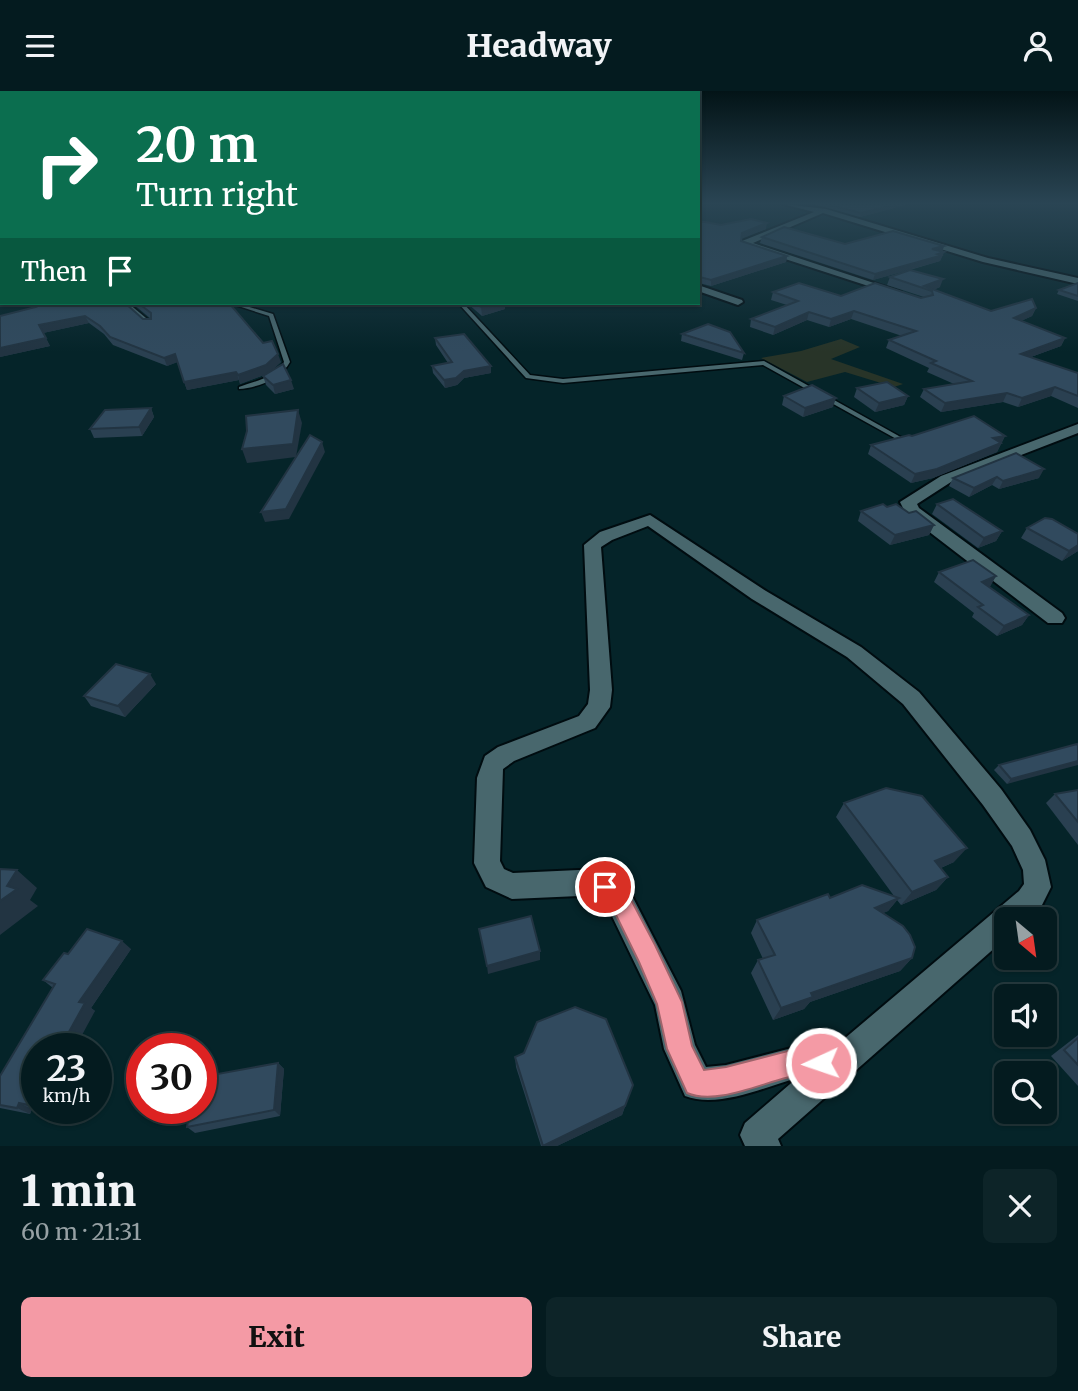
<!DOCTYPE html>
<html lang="en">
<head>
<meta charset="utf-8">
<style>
  :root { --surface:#041b1f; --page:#0d2428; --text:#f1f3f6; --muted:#97a1a4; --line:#25393d; --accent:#f49aa5 }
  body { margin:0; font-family:Merriweather,serif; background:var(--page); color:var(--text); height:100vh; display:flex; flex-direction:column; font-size:26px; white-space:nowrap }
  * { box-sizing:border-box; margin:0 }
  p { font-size:23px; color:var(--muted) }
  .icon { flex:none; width:38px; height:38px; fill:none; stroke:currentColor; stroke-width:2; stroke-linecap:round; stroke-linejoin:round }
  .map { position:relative; height:1055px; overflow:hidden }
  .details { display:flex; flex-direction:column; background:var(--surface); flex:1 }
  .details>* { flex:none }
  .top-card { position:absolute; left:0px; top:0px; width:700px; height:214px; box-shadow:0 2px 5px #0004,0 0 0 2px var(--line); background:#0b6e4f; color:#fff; overflow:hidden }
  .needle { width:46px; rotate:151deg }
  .buttons { position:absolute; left:994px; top:816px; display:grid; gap:14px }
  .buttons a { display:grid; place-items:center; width:63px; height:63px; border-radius:10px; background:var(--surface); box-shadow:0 2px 5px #0004,0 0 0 2px var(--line); font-size:35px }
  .speed { position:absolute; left:21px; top:942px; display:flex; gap:14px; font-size:35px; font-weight:700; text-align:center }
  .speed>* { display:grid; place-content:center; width:91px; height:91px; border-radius:50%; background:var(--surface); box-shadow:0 2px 5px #0004,0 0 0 2px var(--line); line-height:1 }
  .speed small { font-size:18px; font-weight:400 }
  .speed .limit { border:10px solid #d22; background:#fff; color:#111 }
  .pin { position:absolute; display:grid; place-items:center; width:60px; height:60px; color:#fff; margin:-30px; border:4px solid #fff; border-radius:50%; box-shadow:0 2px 7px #0007 }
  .me { position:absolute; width:77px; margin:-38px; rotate:267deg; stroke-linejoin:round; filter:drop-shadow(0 0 5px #0008) }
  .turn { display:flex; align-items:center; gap:24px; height:147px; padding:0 21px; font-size:32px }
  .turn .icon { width:91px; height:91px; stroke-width:2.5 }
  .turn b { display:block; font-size:49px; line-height:60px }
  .then { display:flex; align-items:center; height:66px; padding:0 21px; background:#0003; gap:14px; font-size:26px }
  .round { display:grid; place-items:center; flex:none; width:74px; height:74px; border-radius:10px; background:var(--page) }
  .headline { display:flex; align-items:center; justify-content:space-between; height:119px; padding:0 21px }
  h1 { font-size:42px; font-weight:800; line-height:52px }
  .primary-button { display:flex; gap:14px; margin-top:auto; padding:14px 21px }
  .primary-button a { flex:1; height:80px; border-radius:10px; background:var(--accent); color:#111; font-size:28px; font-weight:800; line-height:80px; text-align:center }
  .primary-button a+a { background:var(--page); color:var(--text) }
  header { display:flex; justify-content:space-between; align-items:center; height:91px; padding:0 21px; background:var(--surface); font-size:32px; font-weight:800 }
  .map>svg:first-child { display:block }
  .green { fill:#283428 }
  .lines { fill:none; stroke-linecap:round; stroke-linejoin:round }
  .service-casing { stroke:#000c10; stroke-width:3 }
  .minor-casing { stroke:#000c10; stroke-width:4 }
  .service { fill:#48676d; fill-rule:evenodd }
  .minor { fill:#48676d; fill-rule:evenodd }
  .wall { fill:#2a4051 }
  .shaded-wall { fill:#223442 }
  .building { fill:#314a5e; stroke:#223442; stroke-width:2 }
  .route { fill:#f49aa5; stroke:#9f646b; stroke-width:2 }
</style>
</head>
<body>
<header><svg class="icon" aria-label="menu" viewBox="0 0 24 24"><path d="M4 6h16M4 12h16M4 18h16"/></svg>Headway<svg class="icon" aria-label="person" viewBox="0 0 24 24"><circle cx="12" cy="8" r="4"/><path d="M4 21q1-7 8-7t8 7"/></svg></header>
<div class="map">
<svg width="1078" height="1055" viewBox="0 0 1078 1055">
  <rect width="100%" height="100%" fill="#052429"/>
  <!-- green -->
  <path class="green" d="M841 248 860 256 831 268 903 293 894 296 845 281 807 291 761 267 801 260Z"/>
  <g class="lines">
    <defs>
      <g id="service">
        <rect x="0" y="138" width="2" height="3"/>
        <path d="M123 212H128L152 232V234H148Z"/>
        <path d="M229 212H236L273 223 290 271C281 288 257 297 239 298V296C255 290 275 287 284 271L269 225Z"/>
        <path d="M458 212H463L530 284 563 288 764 270 906 349 902 351 900 350 763 274 563 292 526 287Z"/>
      </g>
      <g id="minor">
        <path d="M783 113 826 118 988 167 1078 187V193L983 171 823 122 753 152 901 201 893 203 742 154V150L814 121Z"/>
        <path d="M0 122H2L0 127Z"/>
        <path d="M698 194 742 209 743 211 738 214 698 200Z"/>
        <path d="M1078 333V342L951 391 917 413 919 417 1062 522 1065 527 1062 532H1048L906 423 900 411 941 385Z"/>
        <path d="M650 424 766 500 861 556 919 601 1001 698 1030 739 1045 769 1051 796 1039 820 1029 828H1006V847L778 1048 781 1055H745L740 1044 745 1032 797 987C765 996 718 1018 685 1005L664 958 655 914 609 819 598 808 579 805 512 808 486 796 474 772 477 687 485 665 498 656 579 625 588 613 590 599 584 454 600 441ZM648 435 752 508 847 566 903 613 983 714 1012 755 1023 779 1024 793 1019 800 831 959 807 953 726 974 706 976 695 954 681 900 629 799 615 787 605 783 579 779 513 782 504 778 500 770 503 678 514 670 595 637 610 616 612 599 601 456 612 449Z"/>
      </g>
    </defs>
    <!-- service casing -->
    <use href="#service" class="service-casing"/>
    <!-- minor casing -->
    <use href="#minor" class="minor-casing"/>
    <!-- service -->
    <use href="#service" class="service"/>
    <!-- minor -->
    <use href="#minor" class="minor"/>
  </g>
  <!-- wall -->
  <g class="wall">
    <path d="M814 113H909L860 126Z"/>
    <path d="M705 131 721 134 766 138 741 147V150L787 165 786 171 711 195 699 192Z"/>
    <path d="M762 146 845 153 944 155 942 161H944L940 170 910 179 940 196 933 199 991 220 1036 217 1032 225 1021 230 1065 247 1061 255 1031 266 1078 282V317L1051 305 1018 316 1003 311 941 321 920 306 924 298 954 293 927 281 929 277 886 257 889 249 902 245 851 228 829 236 807 229 773 244 750 236 751 228 787 214 771 209 773 201 841 205 924 206 887 194 890 186 909 179 873 189 760 152Z"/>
    <path d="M1078 192V210L1057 203 1059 199Z"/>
    <path d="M30 212H125L143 228H151L132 212H229L281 271 270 281 294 298 275 303 266 294 263 285 267 283 240 293 239 289 187 299 177 271 167 275 113 254 104 243 89 232 43 242 50 255 0 266V225L34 216Z"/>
    <path d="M467 212H505V218L482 225Z"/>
    <path d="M682 243 744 262 742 269 681 250Z"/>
    <path d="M435 247 491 282 464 287 457 294 445 297 433 282 432 275 448 272 436 254Z"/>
    <path d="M857 297 908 305 904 314 875 321 854 306Z"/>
    <path d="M784 305 833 316 803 326 782 314Z"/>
    <path d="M151 317 154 326 142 345 94 347 90 338Z"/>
    <path d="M912 345H1005L997 361 933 387 911 392 868 363 871 354Z"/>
    <path d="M1016 362 1039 387 999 398 992 394 969 406 949 395 953 387Z"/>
    <path d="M937 413 1002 440 996 450 978 457 932 423Z"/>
    <path d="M887 416 934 434 929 444 890 454 858 430 861 420Z"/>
    <path d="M1027 437 1078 443V460L1062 470 1021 447Z"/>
    <path d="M939 481 996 485 989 496 1029 524 1022 534 997 545 972 526 974 522 934 491Z"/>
    <path d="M156 593 125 626 91 615 84 605Z"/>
    <path d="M1077 653 1007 693 994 679 999 674Z"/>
    <path d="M1078 699V754L1046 712 1055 703Z"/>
    <path d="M844 712 954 771 941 777 948 786 936 799 901 814 897 809 888 820 883 822 912 867 900 880 810 911 804 918 773 929 751 882 758 869 763 868 751 842 757 829 830 807 894 805 836 726Z"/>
    <path d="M131 858 91 917 95 920 37 957V1017H76L71 1026 32 1018 30 1023 0 1017V985L53 897 43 889 68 863Z"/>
    <path d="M1078 944V995L1051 965Z"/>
    <path d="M515 966 633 994 622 1024 557 1055H541L516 976Z"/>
    <path d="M278 972 284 978 280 1025 195 1042 187 1036Z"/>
  </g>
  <!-- shaded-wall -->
  <g class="shaded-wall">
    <path d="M897 113H909L860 126 861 122Z"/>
    <path d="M767 132 766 138 741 148 742 142Z"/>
    <path d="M944 155 942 161 932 158Z"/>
    <path d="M944 161 940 170 873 189 875 183Z"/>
    <path d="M787 165 786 171 711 195V189Z"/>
    <path d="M943 188 940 196 931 200 924 195Z"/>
    <path d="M495 212H505V218L482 225 481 216Z"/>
    <path d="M1036 217 1032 225 1010 235 1014 227Z"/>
    <path d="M854 220 851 228 829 236 831 228Z"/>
    <path d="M809 221 807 229 773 244 775 236Z"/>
    <path d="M85 225 89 232 43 242 39 234Z"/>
    <path d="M46 247 50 255 0 266V257Z"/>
    <path d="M1065 247 1061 255 1017 271 1021 263Z"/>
    <path d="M175 263 178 271 167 275 164 267Z"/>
    <path d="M278 263 281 271 269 282 240 293 238 284Z"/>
    <path d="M491 275V282L464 287 457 294 445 297 444 289 464 280Z"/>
    <path d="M236 281 239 289 187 299 184 291Z"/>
    <path d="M291 289 294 298 275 303 273 294Z"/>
    <path d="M1055 296 1051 305 1018 316 1022 307Z"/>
    <path d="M1007 302 1003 311 941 321 945 312Z"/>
    <path d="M908 305 904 314 875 321 879 312Z"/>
    <path d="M836 307 833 316 803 326 805 317Z"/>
    <path d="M151 317 154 326 142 345 139 336Z"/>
    <path d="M298 319 302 332 296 366 247 372 242 358Z"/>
    <path d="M1005 345 997 361 933 387 911 392 915 383 993 347Z"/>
    <path d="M322 351 325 361 289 428 265 431 261 421Z"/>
    <path d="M1044 378 1039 387 999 398 1003 390Z"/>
    <path d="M997 386 992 394 969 406 974 397Z"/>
    <path d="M934 434 929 444 890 454 895 444Z"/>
    <path d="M1002 440 996 450 978 457 984 447Z"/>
    <path d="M1078 454V460L1062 470 1069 460Z"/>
    <path d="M996 485 990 496 976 501 982 491Z"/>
    <path d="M1029 524 1022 534 997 545 1004 535Z"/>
    <path d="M150 583 156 593 125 626 118 615Z"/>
    <path d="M1078 670V674L1007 693 1011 688Z"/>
    <path d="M967 757 954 771 924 784 935 770Z"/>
    <path d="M17 779 37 797 30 809 38 815 0 844V810L7 795Z"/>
    <path d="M948 786 936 799 901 814 912 801Z"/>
    <path d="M899 807 888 820 865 830 875 817Z"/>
    <path d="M122 850 131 858 91 917 95 920 75 957H60L79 911Z"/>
    <path d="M540 860V869L488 883 487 875Z"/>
    <path d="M912 867 900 880 810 911 804 918 773 929 781 917 811 902Z"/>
    <path d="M278 972 284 978 280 1025 274 1019Z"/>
    <path d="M19 1012 32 1018 30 1023 17 1017Z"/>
    <path d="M625 1015 622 1024 557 1055H543Z"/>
    <path d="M61 1017H76L71 1026 59 1020Z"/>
  </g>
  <!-- building -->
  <g class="building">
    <path d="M826 113H897L861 122Z"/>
    <path d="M751 128 767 132 742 142 741 150 787 165 711 189 700 186 698 187V131H705L721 134Z"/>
    <path d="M784 136 845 153 893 140 944 155 932 158 944 161 938 163 943 164 875 183 762 146Z"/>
    <path d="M0 167 2 168V184L0 185Z"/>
    <path d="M910 179 943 188 924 195 991 220 1032 208 1036 217 1014 227 1065 247 1021 263 1078 282V305L1055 296 1022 307 1007 302 945 312 924 298 972 290 931 272 936 270 889 249 916 240 854 220 831 228 809 221 775 236 751 228 798 210 773 201 799 192 841 205 875 192 921 207 933 204 932 200 890 186Z"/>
    <path d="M1078 192V205L1059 199Z"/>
    <path d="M33 212H125L143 228H151V222L138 212H229L263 252 272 250 278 263 266 274 238 284 236 281 184 291 175 263 164 267 110 246 100 235 85 225 39 234 46 247 0 257V225L36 216Z"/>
    <path d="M476 212H495L481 216Z"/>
    <path d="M708 233 730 241 744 262 682 243Z"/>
    <path d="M464 243 491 275 464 280 456 287 444 289 432 275 452 271 435 247Z"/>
    <path d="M283 273 291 289 273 294 263 285Z"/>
    <path d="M887 291 908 305 879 312 857 297Z"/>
    <path d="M812 294 836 307 805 317 784 305Z"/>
    <path d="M151 317 139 336 90 338 105 319Z"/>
    <path d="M298 319 293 353 242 358 247 340 246 325Z"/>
    <path d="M974 325 1005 345 993 347 1001 352 937 378 915 383 871 354 909 344 912 345Z"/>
    <path d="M310 344 322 351 286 418 261 421Z"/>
    <path d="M1016 362 1044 378 1003 390 997 386 974 397 953 387Z"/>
    <path d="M953 408 1002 440 984 447 937 413Z"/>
    <path d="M883 413 887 416 896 413 909 422 916 420 934 434 895 444 861 420Z"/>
    <path d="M1045 427 1052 428 1078 443V454L1069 460 1027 437Z"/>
    <path d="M973 469 996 485 982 491 1029 524 1004 535 978 516 983 514 939 481Z"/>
    <path d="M116 573 150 583 118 615 84 605Z"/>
    <path d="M1077 653 1078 655V670L1011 688 999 674Z"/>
    <path d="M886 697 922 705 967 757 935 770 948 786 912 801 844 712Z"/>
    <path d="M1078 699V731L1055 703Z"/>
    <path d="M0 778 17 779 7 795 17 798 0 810Z"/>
    <path d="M862 794 899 807 875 817 903 835 910 844 915 856 912 867 811 902 813 906 781 917 758 869 775 864 757 829 828 803 830 807Z"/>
    <path d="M531 825 540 860 487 875 479 838Z"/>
    <path d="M87 838 122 850 79 911 85 912 60 957H37V1016L19 1012 17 1017 0 1014V985L55 893 43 889 64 862 68 863Z"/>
    <path d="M575 916 606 928 633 994 625 1015 543 1055 515 966 524 962 537 931Z"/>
    <path d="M1078 947V974L1064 959Z"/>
    <path d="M278 972 274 1019 187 1036 190 1017H201V986Z"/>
    <path d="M41 1017H61L59 1020Z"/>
  </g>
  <!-- sky -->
  <linearGradient id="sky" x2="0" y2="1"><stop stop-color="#031417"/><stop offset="0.43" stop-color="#2a4554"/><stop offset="1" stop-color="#2a4554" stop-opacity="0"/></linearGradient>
  <rect width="1078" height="261" fill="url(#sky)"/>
  <!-- route -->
  <path class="route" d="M605 785 627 801 655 854 682 911 692 955 704 979 726 976 807 955 830 963 834 972 830 982C820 986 814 981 804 983 771 987 719 1016 687 1002L667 958 657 913 639 871 612 816 597 804 594 796 597 788Z"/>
</svg>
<div class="buttons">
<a><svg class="needle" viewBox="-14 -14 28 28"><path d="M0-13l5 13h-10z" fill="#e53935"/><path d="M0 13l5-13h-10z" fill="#97a1a4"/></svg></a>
<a><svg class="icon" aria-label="sound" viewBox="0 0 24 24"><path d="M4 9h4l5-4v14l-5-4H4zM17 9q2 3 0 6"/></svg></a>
<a><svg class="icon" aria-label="search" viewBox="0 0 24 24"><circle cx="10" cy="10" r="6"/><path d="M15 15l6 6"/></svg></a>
</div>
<div class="speed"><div>23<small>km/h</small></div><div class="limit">30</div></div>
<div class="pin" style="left:605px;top:796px;background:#d93025"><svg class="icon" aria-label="arrive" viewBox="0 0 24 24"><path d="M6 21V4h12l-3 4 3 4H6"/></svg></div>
<svg class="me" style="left:821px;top:972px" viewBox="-20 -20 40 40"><circle r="17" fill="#f49aa5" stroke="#fff" stroke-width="3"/><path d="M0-11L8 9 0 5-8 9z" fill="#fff"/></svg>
<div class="top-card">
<div class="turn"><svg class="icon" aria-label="right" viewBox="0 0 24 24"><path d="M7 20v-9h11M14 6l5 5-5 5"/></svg><div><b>20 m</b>Turn right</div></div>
<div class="then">Then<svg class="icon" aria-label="arrive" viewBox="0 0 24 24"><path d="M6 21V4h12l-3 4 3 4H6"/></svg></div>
</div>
</div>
<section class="details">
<div class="headline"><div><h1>1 min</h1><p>60 m · 21:31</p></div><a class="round"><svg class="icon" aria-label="close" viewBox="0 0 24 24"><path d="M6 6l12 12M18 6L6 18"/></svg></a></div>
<div class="primary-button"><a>Exit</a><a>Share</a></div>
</section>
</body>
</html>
